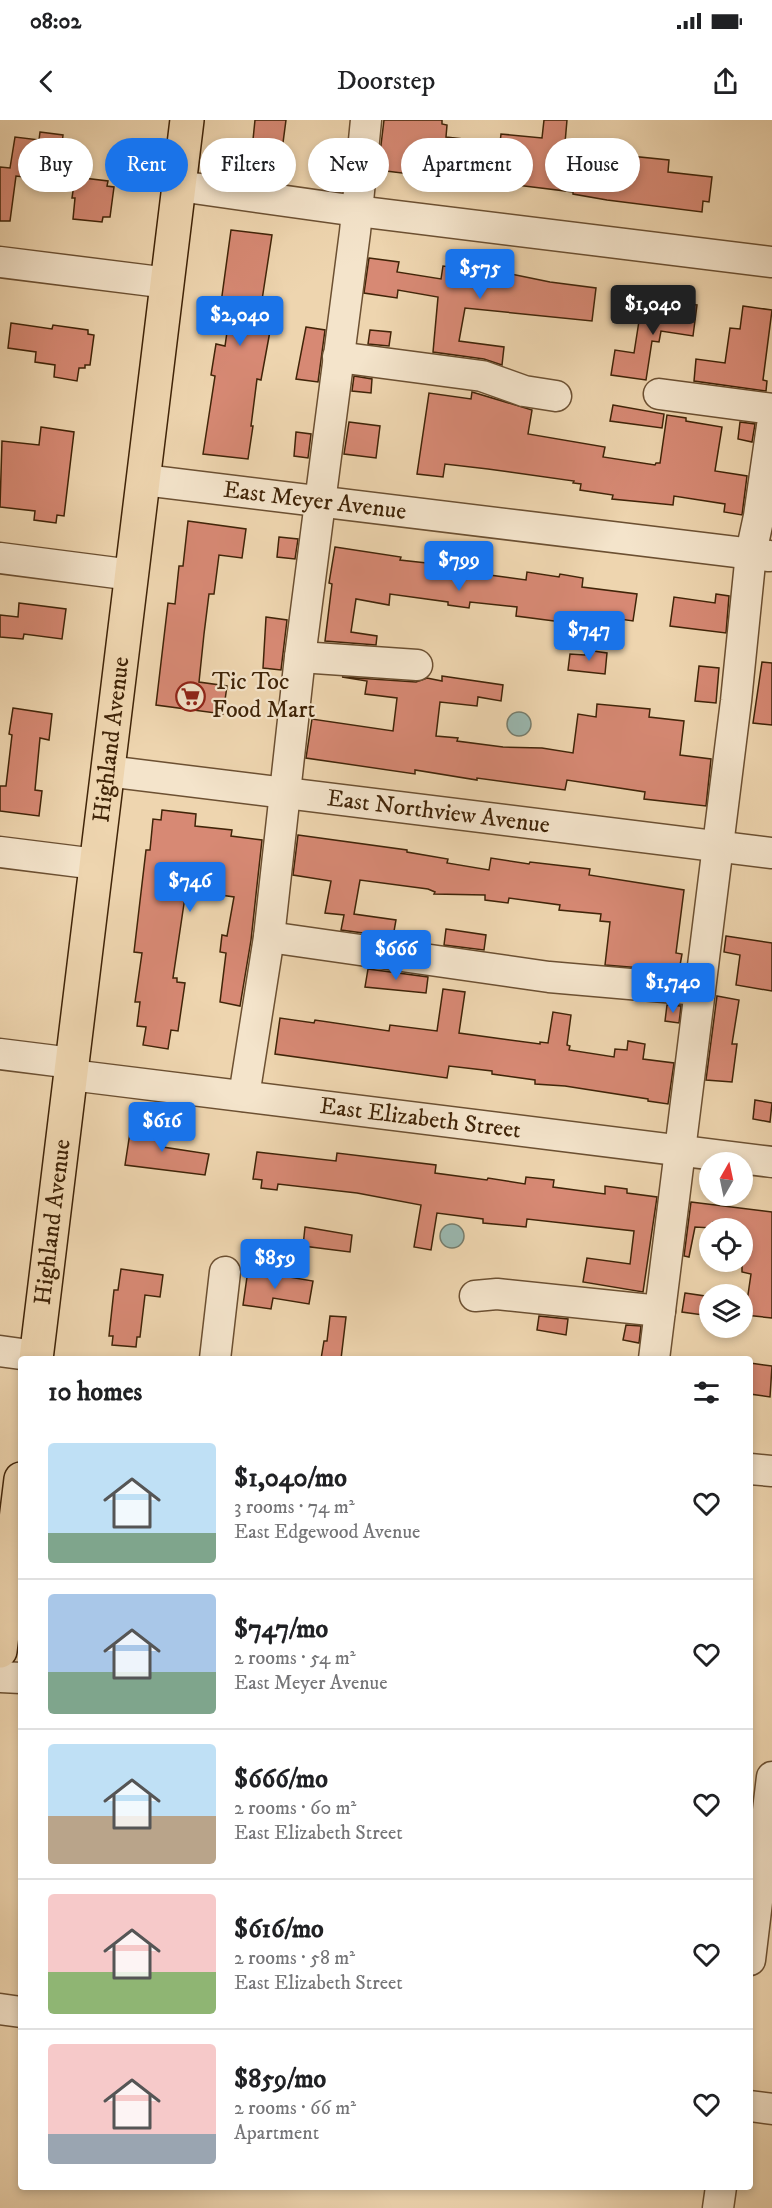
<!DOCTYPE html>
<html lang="en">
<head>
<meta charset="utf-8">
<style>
  :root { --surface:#fff; --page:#f6f6f6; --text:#202124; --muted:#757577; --line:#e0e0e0; --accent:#1a73e8 }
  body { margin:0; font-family:"IM FELL DW Pica",serif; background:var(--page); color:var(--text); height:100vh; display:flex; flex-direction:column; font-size:22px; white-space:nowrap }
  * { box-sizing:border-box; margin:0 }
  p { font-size:20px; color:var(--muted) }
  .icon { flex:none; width:33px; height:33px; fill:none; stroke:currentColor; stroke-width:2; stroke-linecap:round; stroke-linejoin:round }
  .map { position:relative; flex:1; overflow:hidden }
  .details { position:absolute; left:18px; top:1236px; width:735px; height:834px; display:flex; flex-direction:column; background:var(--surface); border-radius:6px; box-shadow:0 3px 9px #0003 }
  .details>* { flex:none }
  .banner { position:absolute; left:18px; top:18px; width:736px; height:54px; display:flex; gap:12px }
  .needle { width:39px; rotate:9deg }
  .controls { position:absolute; left:699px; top:1032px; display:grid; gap:12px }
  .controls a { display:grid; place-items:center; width:54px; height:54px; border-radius:50%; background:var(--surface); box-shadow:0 3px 9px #0003; font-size:30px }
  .price { position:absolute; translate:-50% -51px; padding:0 14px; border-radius:6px; background:var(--accent); color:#fff; font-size:20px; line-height:39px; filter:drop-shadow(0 2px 3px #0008) }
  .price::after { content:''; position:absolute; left:50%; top:36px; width:18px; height:14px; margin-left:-9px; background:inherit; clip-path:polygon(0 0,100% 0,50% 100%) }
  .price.on { background:#222; color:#fff }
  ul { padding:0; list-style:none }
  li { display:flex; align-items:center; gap:18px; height:150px; padding:0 30px }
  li+li { border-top:2px solid var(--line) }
  li span { display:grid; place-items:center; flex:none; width:168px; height:120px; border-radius:6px; color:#555 }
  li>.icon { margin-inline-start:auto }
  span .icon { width:72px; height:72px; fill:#fffc; stroke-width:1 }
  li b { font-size:26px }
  h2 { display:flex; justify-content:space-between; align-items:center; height:72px; padding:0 30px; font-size:26px }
  .pill { padding:0 21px; border-radius:27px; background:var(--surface); box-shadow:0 3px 9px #0003; font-size:21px; line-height:54px }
  .pill.on { background:var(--accent); color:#fff }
  .status { display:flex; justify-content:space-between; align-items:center; height:42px; padding:0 30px; background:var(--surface); direction:ltr }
  .status svg { height:16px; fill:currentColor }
  header { display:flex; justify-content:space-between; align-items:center; height:78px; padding:0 30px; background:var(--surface); font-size:27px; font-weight:600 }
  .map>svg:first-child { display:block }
  .water { fill:#9ab8b0; stroke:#767d6d; stroke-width:1.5 }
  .building { fill:#d78974; stroke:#402408; stroke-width:1.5 }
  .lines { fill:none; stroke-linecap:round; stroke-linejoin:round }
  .minor-casing { stroke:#6c5032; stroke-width:33 }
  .major-casing { stroke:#402408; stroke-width:36 }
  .minor { stroke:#f4e4cb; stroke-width:30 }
  .major { stroke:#eed5af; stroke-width:33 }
  .labels { text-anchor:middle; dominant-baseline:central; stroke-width:4.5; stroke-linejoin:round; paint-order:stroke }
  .street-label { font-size:24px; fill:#402408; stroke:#f4e4cb }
  .poi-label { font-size:24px; fill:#402408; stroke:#f4e4cb; text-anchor:start }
</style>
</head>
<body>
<div class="status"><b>08:02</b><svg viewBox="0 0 49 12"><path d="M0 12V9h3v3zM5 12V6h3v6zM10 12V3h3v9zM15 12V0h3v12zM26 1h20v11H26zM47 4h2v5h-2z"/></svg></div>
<header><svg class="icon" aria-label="back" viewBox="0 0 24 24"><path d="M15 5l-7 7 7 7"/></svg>Doorstep<svg class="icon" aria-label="share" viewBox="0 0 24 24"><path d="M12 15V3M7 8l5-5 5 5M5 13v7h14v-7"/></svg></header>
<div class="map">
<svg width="772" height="2088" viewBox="0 0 772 2088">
  <rect width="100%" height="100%" fill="#eed5af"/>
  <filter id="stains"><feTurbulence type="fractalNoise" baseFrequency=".00333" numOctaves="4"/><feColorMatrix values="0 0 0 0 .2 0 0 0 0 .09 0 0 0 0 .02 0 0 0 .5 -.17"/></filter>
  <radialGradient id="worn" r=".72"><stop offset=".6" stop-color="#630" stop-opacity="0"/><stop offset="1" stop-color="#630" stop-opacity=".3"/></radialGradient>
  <path class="water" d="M507 604a12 12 0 1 1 24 0a12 12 0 1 1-24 0Z
    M440 1116a12 12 0 1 1 24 0a12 12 0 1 1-24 0Z"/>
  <path class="building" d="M255,0H286L279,53L250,49Z
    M384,0H442V4L447,5L446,17L500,23L501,14L542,18L544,0H567L565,23L602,28L601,33L669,40L668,52L712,57L709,82L703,81L702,92L607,80L573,74V72L458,58V55L410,50V54L378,50Z
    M40,12L63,15L58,61L16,56L10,101H0V47L10,48L15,17L39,20Z
    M324,29L346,32L343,57L321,54Z
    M75,57L108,61L107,66L114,67L110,97H103L102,102L73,99L75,78H72Z
    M231,110L272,115L260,193L273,195L261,260L257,259L251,306H253L248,339L203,334L215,256L211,255L216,224L225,226L231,184L221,183Z
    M369,138L399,142L397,152L441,159L443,146L511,154L550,162L596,168L592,201L465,188L459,221L504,227L502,245L484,239L433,232L438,177L398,170L397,178L364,173Z
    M642,182L670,185L671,182L697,185L693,216L661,211L659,222L652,221L646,260L611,255L615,230L634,233Z
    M743,186L772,190L763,260L767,261L766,271L694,261L696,239L725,243L730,208L740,209Z
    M11,203L52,209L53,205L88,210V214L94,215L90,245H85V248H79L77,261L54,257L55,245L35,242L36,232L8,228Z
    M306,207L325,210L318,262L296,259Z
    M370,210L391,212L389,226L368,224Z
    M354,256L372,259L371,273L352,271Z
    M472,272L532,290L528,314L605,327L603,337L655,345L656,343H660L667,295L686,298V301L722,307L715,351L747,356L742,395L724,392L725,384L674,376L673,385L612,379L613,375L580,370L581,364L573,363L574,361L488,349L445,344L443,357L417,354L429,273L471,279Z
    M613,285L664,294L662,308L610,301Z
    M349,302L380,306L376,338L344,334Z
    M740,302L755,304L752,322L738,319Z
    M41,307L74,312L64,396L57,395L56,403L34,400L35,391L0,387L2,321L39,325Z
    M296,312L311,314L308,338L294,336Z
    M188,401L246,409L242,438L219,435L214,474H209L204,514L199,562L227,566L223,594L156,585L168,483L175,484L179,446H183Z
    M279,417L298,419L295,439L277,437Z
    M335,427L401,437L400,440L454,446V443L476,446L475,453L526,460L527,452L559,457L560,454L583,458L582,467L637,474L633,501L579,493L577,504L516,496L517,487L470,482L469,488L448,485V482L390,474L389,485L356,479L351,512L377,516L376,525L325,521L332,464L329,463Z
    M716,474L729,476L726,513L670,506L674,477L715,483Z
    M19,483L66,489L62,519L24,514L23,519L0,517V495L18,497Z
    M266,497L287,500L281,550L263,548Z
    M586,530L607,533L605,554L568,550L570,534L585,535Z
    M762,542L772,543V605L753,603Z
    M699,546L719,548L716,583L695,581Z
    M442,556L503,565L501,581L478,577L477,586L440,582L436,616L458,618L457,621L503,627L542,628L573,633L578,594L596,597L597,584L650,589L649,597L684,601L680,635L711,639L706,686L644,679L645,672L567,660L565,670L477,658V660L415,650V654L306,638L312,599L393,611L397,578L365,574L367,561L342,557L416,562L427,558L442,561Z
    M13,588L52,594L49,620L40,618L35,670L42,671L39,696L0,691V666H6L12,615L9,614Z
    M162,690L196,694L195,706L232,710L231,716L262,720L251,820L240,886L220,882L226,833L220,832L222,815L227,816L234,777L186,770L173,858H177V862L185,863L178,911L171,910L168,929L143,925L146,907L137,906L140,882H135L142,833L134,832L146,730H150L153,699L161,700Z
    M298,715L407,730V732L448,739L447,743L489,750L491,738L529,744L530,742L590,749L589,755L684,770L676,833L682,834L679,851L605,845L610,802L600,801L601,794L559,790L560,785L509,778L508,783L485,780V775L434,774L435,772L428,769L360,760L354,794L396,800L393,817L341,810L344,795L325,793L331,761L293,755Z
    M446,809L486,815L484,830L444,825Z
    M726,816L772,823V871L736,865L740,835L724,832Z
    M368,849L428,857L426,873L365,867Z
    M443,869L465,872L459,913L540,924V922L548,923L553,892L571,895L567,925L570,926L569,930L614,937L615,929L627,930L628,921L645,924L643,939L674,943L668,984L648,981V979L565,966L535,964V960L492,954V951L449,946L447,958L275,934L280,898L314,903L315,900L389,911L390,905L437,911Z
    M717,876L739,880L732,924H737L732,962L706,960Z
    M667,885L681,886L679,903L665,901Z
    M755,980L772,983L770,1002L753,999Z
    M131,1006L165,1010L163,1027L209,1034L205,1055L125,1045Z
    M257,1032L336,1041L337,1033L436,1045L435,1053L487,1060L488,1058L525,1064L526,1057L554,1060L553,1067L605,1074V1066L627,1069V1073L657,1077L643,1172L583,1162L587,1138L630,1144L634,1111L527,1099L526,1107L483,1103V1099L437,1093L431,1130L414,1127L421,1085L357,1073L278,1064L277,1070L261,1068L262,1060L253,1059Z
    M691,1082L772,1092V1198L745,1195L751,1154L742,1152V1106L713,1102L712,1108L695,1107L689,1137L684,1136Z
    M305,1107L352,1115L350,1132L303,1126Z
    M121,1149L163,1155L160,1177L145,1175L140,1217H137L136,1227L112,1225L113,1216H109L114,1170H118Z
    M248,1150L313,1161L309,1184L273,1178L271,1189L243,1185Z
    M685,1173L705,1176L703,1195L682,1192Z
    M330,1196L346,1197L341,1239H321L324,1221H327Z
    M539,1196L568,1199L566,1215L537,1210Z
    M626,1205L641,1206L639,1223L623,1220Z
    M750,1243L772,1246L770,1277L750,1274Z"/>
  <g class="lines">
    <defs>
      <g id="minor">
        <path d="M179,66L357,91L772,142"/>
        <path d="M0,142L168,163"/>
        <path d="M338,237L482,256L524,271L556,276"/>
        <path d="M659,274L772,289"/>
        <path id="s1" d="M144,360L769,436"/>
        <path d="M0,438L132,455"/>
        <path d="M300,537L417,545"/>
        <path id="s2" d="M107,651L772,733"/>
        <path d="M0,732L96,744"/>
        <path d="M269,817L549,857L699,870"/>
        <path d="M0,934L72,943"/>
        <path id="s3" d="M71,955L772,1042"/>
        <path d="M244,976L269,817L300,537L355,112L366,0"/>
        <path d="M475,1176L497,1174L660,1191"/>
        <path d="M0,1231L36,1236"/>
        <path d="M215,1239L225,1152"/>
        <path d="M654,1239L736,581L751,433L759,396L772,306"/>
        <path d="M750,1349L772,1351"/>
        <path d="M0,1557L21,1558"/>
        <path d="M750,1840L772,1657"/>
        <path d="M0,1889L21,1892"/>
        <path d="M750,1986L772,1989"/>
        <path d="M718,2088L721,2067"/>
      </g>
      <g id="major">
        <path id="s4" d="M36,1239L187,0"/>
        <path d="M0,1531L21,1359"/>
      </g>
    </defs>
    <use href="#minor" class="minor-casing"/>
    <use href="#major" class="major-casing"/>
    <use href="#minor" class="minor"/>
    <use href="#major" class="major"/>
  </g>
  <defs>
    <symbol id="supermarket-ring" viewBox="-11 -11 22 22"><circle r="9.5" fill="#f4e4cb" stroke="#8f2418" stroke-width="1.5"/><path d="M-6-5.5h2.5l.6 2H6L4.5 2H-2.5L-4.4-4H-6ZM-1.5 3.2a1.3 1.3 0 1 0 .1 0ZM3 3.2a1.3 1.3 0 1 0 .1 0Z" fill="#8f2418"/></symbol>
  </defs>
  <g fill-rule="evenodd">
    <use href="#supermarket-ring" x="174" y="560" width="33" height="33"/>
  </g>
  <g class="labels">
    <g class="street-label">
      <text stroke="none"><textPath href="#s1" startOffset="172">East Meyer Avenue</textPath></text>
      <text stroke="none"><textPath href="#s4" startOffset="624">Highland Avenue</textPath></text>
      <text stroke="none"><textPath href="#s2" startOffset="334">East Northview Avenue</textPath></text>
      <text stroke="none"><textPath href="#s3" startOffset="352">East Elizabeth Street</textPath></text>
      <text stroke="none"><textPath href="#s4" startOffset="138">Highland Avenue</textPath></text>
    </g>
    <g class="poi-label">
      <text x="212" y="562">Tic Toc<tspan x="212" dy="28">Food Mart</tspan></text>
    </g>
  </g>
  <rect width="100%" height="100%" filter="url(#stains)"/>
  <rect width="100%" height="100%" fill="url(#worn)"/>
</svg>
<div class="controls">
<a><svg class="needle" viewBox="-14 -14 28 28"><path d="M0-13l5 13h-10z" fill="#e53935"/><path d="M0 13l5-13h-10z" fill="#757577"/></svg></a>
<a><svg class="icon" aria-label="locate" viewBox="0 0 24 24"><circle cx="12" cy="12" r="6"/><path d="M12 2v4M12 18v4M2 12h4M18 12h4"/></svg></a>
<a><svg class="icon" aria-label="layers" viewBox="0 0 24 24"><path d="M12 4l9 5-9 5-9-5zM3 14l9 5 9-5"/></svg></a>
</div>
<b class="price" style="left:480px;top:180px">$575</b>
<b class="price on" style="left:653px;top:216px">$1,040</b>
<b class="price" style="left:240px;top:227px">$2,040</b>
<b class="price" style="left:459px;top:472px">$799</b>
<b class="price" style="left:589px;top:542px">$747</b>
<b class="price" style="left:190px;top:793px">$746</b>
<b class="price" style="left:396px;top:861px">$666</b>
<b class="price" style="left:673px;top:894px">$1,740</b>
<b class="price" style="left:162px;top:1033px">$616</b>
<b class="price" style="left:275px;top:1170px">$859</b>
<div class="banner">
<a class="pill">Buy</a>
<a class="pill on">Rent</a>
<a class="pill">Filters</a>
<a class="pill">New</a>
<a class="pill">Apartment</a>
<a class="pill">House</a>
</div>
<section class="details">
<h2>10 homes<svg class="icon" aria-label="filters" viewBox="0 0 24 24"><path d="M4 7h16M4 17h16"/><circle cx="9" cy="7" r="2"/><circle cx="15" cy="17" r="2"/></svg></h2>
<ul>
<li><span style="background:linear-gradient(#bfe0f5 75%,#7fa58c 0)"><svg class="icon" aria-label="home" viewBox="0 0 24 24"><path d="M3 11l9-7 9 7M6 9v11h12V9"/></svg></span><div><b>$1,040/mo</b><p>3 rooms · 74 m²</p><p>East Edgewood Avenue</p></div><svg class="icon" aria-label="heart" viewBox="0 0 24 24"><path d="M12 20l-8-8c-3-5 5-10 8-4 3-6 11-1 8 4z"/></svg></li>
<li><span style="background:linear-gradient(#a9c7e8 65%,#7fa58c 0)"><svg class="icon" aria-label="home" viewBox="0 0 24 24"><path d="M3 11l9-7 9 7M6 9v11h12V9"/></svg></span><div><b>$747/mo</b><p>2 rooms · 54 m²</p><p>East Meyer Avenue</p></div><svg class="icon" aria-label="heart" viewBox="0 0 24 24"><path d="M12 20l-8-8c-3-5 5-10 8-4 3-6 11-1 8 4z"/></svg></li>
<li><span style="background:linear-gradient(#bfe0f5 60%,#b9a48a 0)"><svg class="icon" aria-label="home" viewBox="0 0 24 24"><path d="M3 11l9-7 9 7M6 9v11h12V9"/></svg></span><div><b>$666/mo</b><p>2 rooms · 60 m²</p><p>East Elizabeth Street</p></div><svg class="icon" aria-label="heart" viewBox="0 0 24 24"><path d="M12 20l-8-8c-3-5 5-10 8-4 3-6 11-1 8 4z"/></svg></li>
<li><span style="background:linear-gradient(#f6c9c9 65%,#8fb573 0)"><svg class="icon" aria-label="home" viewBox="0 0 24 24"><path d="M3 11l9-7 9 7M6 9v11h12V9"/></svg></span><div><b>$616/mo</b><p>2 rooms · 58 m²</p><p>East Elizabeth Street</p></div><svg class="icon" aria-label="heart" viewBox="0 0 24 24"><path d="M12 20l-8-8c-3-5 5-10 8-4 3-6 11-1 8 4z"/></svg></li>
<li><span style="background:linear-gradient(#f6c9c9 75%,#9aa5b1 0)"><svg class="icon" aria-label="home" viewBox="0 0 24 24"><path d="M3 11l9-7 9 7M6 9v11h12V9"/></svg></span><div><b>$859/mo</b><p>2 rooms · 66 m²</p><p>Apartment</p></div><svg class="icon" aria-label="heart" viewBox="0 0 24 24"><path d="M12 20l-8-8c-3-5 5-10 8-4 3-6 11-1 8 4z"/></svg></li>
</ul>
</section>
</div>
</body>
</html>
